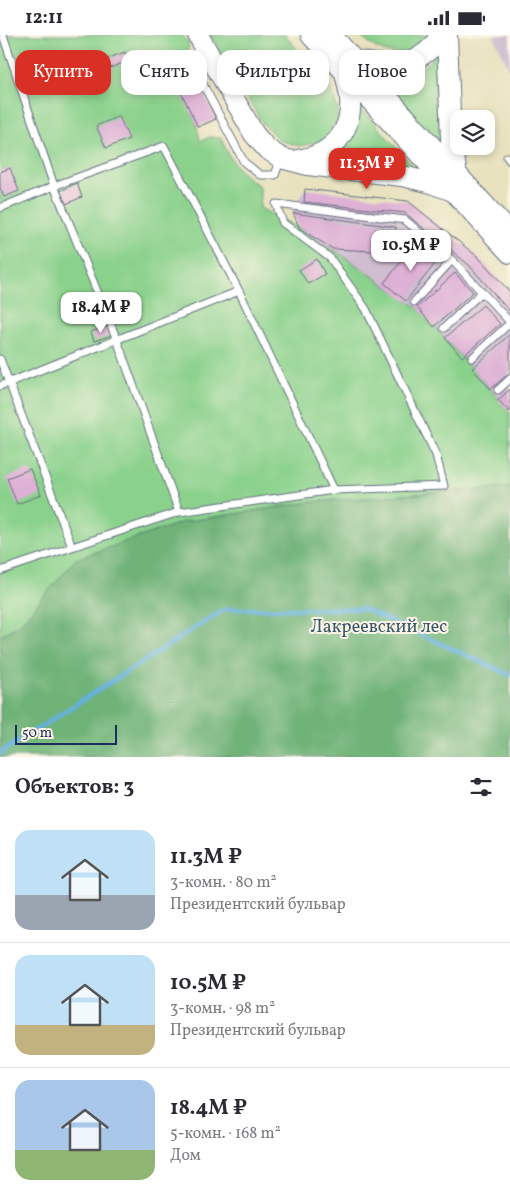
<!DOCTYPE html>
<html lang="ru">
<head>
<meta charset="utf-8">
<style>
  :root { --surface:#fff; --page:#f2f2f3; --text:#2b2b33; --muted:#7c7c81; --line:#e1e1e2; --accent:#d93025 }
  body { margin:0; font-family:Vollkorn,serif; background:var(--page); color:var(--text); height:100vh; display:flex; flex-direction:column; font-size:19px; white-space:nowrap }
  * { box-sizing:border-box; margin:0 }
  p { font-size:16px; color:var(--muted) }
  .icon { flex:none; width:28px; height:28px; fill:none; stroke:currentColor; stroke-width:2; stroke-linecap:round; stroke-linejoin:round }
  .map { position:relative; height:722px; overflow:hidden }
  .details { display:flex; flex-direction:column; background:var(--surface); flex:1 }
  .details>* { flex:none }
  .top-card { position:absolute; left:15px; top:15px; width:480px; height:45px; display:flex; gap:10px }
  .buttons { position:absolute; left:450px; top:75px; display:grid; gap:10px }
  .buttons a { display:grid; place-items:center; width:45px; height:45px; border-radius:10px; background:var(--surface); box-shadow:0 2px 8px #0003; font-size:25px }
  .scale { position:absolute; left:15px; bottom:12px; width:102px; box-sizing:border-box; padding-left:5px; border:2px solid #1b2f5e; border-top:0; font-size:14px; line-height:18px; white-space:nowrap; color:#1b2f5e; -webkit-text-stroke:4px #fcf5e5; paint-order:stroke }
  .price { position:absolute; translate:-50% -42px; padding:0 11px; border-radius:10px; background:#fff; color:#222; font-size:16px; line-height:32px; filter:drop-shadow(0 1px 2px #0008) }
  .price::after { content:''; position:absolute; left:50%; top:30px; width:15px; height:11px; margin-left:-8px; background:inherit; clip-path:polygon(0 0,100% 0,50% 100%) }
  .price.active { background:var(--accent); color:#fff }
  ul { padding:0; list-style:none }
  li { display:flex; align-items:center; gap:15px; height:125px; padding:0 15px }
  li+li { border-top:1px solid var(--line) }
  li span { display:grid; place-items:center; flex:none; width:140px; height:100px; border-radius:15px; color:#555 }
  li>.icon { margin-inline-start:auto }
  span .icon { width:60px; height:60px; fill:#fffc; stroke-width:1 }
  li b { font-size:21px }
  h2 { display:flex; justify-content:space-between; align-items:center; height:60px; padding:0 15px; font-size:21px }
  .pill { padding:0 18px; border-radius:15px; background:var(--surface); box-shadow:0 2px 8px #0003; font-size:18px; line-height:45px }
  .pill.active { background:var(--accent); color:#fff }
  .status { display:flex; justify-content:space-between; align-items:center; height:35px; padding:0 25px; background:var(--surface); direction:ltr }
  .status svg { height:14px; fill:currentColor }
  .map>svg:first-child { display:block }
  .industrial { fill:#cfbdd0 }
  .green { fill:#8ad18c; stroke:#528075 }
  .forest { fill:#6fb378; stroke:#45716b }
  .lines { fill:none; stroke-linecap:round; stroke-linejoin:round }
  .stream { stroke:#64b0dd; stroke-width:4.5 }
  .building { fill:#ddb0d5 }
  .lane-casing { stroke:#636e80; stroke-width:9 }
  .secondary-casing { stroke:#636e80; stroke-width:22 }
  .lane { stroke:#fff; stroke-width:7 }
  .secondary { stroke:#fff; stroke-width:20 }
  .labels { text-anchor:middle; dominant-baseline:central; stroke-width:4; stroke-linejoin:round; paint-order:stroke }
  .park-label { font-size:18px; fill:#37586a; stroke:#fcf5e5 }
</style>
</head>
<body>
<div class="status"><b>12:11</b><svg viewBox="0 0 49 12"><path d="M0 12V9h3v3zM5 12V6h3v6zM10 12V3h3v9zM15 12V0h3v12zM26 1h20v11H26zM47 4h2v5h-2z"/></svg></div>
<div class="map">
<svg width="510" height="722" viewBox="0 0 510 722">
  <rect width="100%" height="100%" fill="#fcf5e5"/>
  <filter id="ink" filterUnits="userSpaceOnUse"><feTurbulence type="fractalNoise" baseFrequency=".02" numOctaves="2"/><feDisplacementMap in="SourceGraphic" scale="10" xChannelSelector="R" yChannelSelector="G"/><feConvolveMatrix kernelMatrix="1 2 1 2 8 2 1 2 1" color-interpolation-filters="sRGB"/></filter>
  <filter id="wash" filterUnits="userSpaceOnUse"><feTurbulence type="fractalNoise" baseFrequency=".0096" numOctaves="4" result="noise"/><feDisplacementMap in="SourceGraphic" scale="20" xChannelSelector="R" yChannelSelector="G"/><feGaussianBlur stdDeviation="1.12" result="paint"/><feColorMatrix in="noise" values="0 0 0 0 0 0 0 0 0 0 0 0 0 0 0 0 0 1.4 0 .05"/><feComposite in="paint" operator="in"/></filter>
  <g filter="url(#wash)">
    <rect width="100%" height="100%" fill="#e8e2bf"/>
    <path class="industrial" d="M493,0H510V36Z
      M305,154L408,166L478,222L510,257V377L417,272L333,214L300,194L293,178Z"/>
    <path class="green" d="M0,0H182L189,9C187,22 183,26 172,33C180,58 197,80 200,106L210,102L221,103C230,125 239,139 260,151V173L300,194L333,214L417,272L510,377V452L311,467L183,487L76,524L20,589L0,601Z
      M210,0H285L332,56L338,76L335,94L320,107L299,111L279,105L263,89Z
      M359,0H428C411,29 379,20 359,0Z
      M442,10V112L378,39H408L427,30Z
      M359,71L414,132L330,126L345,111Z"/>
    <path class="forest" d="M510,452V722H0V601L20,589L76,524L183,487L311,467Z"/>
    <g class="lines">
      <path class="stream" d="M0,718L225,574H364L510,640"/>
    </g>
    <g id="blocks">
      <path class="building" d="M125,17L128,26L110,33L107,24Z
        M195,40L216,84L198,92L177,49Z
        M119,81L129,104L106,113L96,91Z
        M10,133L19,156L4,162L0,153V137Z
        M77,148L82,162L66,169L60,156Z
        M305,154L408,166L478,222L510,257V277L469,230L405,178L304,167Z
        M293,178L396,192L393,217L333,214L300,194Z
        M416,208L437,226L406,266L384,248Z
        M317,224L325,239L308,249L299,235Z
        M455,238L473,257L434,292L417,272Z
        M483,270L500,289L462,322L445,303Z
        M108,291L112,300L94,306L91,297Z
        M510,299V337L491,354L472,334Z
        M510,354V377L498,365Z
        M30,434L41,460L17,469L7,443Z"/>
    </g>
  </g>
  <g filter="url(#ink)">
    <use href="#blocks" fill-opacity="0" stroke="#636e80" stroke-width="1"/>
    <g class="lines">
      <defs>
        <path id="lane" d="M3,0L54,151L164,111L239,256L334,455
          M197,10L196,36L244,127L260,140H275L281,123
          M507,122L510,126
          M0,173L54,151L117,305L179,477
          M414,267L452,225
          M444,293L482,257
          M472,323L510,288
          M0,324L72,512L179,477L334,455L444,451L436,420L366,274L330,223L283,188L276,169L405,185L452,225L510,287
          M0,351L239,256
          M498,355L510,344
          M0,536L72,512"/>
        <path id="secondary" d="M198,0L254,99L267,114L281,123L308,130L402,141L428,147L453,156
          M311,0L510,218
          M331,0L510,198
          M447,0L451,104L457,140
          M354,26C379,30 404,36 425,18C431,14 437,7 439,0
          M298,125C332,120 353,97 350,62C349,54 347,46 345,38"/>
      </defs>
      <use href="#lane" class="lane-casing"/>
      <use href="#secondary" class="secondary-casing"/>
      <use href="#lane" class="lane"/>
      <use href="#secondary" class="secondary"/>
    </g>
  </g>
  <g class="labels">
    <g class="park-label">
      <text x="379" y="592">Лакреевский лес</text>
    </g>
  </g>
</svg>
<div class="buttons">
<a><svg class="icon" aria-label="layers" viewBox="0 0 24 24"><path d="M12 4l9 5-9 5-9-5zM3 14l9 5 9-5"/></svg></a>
</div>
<div class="scale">50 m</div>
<b class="price active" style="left:367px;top:155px">11.3M ₽</b>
<b class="price" style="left:411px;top:237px">10.5M ₽</b>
<b class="price" style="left:101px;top:299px">18.4M ₽</b>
<div class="top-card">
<a class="pill active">Купить</a>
<a class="pill">Снять</a>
<a class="pill">Фильтры</a>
<a class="pill">Новое</a>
</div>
</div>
<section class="details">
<h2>Объектов: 3<svg class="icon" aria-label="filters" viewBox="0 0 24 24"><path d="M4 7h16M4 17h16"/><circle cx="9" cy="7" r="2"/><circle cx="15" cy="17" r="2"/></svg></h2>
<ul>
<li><span style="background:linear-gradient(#bfe0f5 65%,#9aa5b1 0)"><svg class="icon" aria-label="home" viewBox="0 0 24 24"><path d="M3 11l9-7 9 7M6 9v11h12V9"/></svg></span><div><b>11.3M ₽</b><p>3-комн. · 80 m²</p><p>Президентский бульвар</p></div></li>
<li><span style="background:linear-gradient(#bfe0f5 70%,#c2b280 0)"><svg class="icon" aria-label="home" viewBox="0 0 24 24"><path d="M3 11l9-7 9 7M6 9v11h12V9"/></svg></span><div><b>10.5M ₽</b><p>3-комн. · 98 m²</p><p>Президентский бульвар</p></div></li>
<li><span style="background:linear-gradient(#a9c7e8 70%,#8fb573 0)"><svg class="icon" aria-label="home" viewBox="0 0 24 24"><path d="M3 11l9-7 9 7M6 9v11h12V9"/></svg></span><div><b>18.4M ₽</b><p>5-комн. · 168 m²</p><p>Дом</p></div></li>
</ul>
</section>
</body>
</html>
